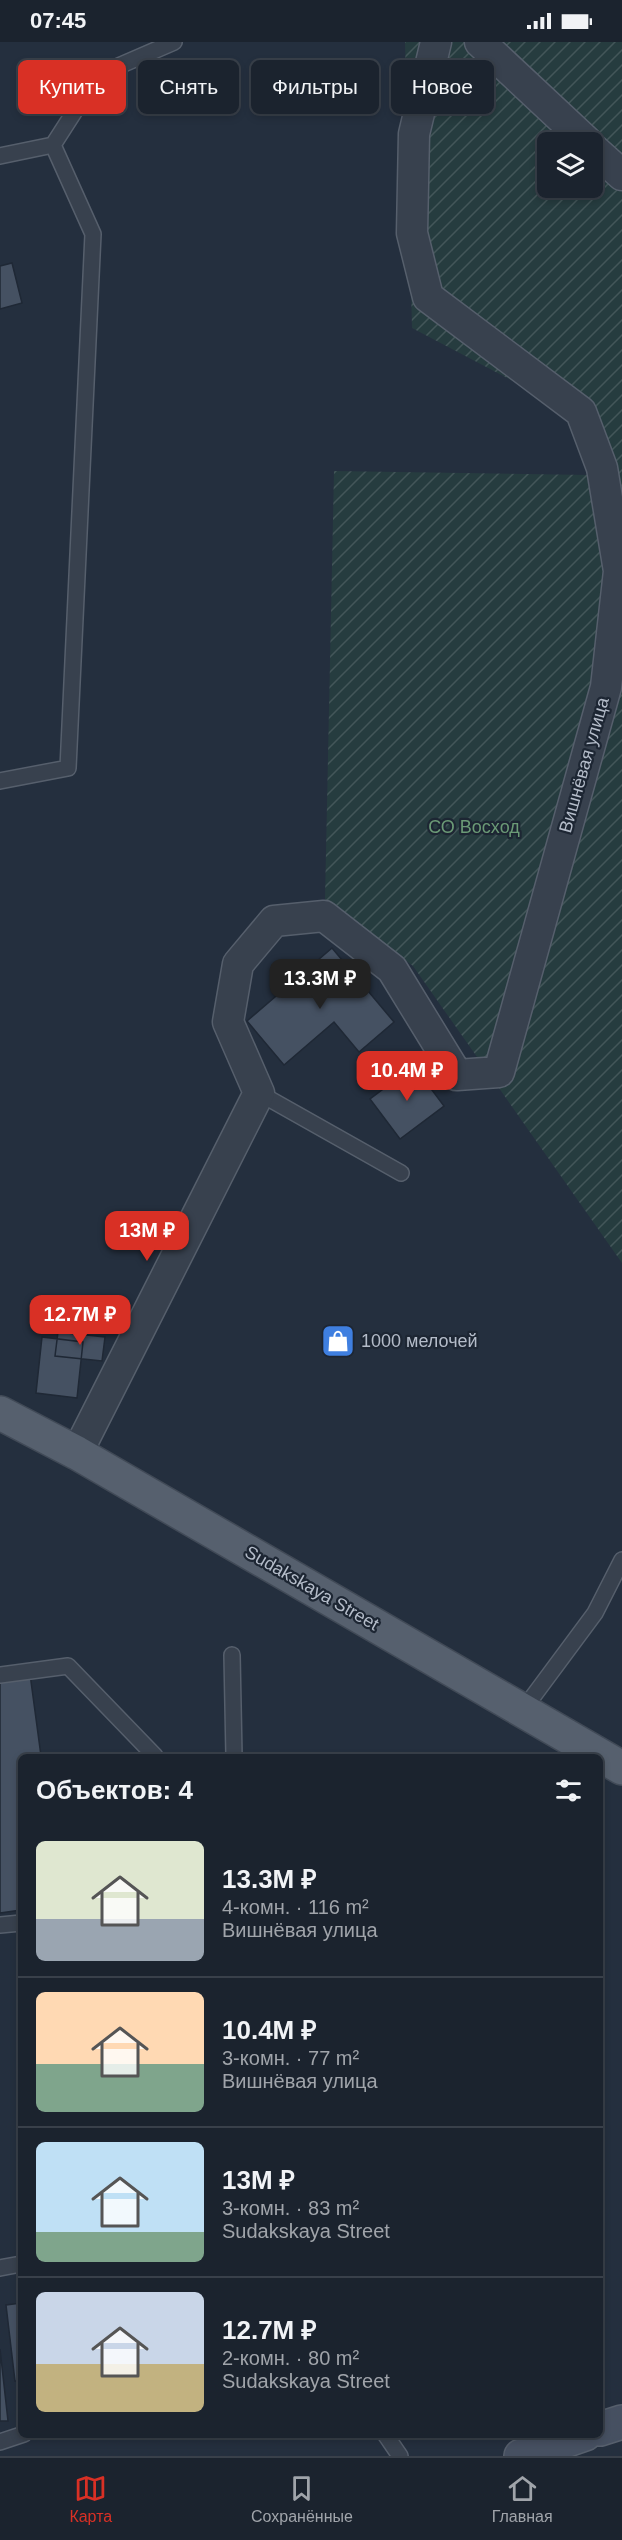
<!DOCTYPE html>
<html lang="ru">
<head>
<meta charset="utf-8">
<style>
  :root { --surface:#1b232e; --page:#242b36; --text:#f1f3f6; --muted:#a0a4aa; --line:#39404a; --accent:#d93025 }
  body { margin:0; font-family:Arial,sans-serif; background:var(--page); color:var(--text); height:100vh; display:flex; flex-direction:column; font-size:22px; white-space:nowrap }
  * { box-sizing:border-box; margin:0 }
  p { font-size:20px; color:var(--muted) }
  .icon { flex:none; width:33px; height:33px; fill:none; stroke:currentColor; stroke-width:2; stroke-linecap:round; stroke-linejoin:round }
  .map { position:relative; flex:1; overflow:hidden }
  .drawer { position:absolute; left:18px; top:1712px; width:585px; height:684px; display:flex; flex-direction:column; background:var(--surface); border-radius:9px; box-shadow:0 3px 9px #0003,0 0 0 2px var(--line) }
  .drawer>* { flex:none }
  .top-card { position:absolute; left:18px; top:18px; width:586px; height:54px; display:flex; gap:12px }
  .controls { position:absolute; left:537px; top:90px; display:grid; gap:12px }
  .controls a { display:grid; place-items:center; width:66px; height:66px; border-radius:9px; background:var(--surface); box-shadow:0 3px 9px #0003,0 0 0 2px var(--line); font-size:30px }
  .price { position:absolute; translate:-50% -51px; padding:0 14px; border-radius:12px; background:var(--accent); color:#fff; font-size:20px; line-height:39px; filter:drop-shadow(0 2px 3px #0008) }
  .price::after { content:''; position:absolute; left:50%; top:36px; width:18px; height:14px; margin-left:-9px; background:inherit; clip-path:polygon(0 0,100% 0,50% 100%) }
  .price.current { background:#222; color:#fff }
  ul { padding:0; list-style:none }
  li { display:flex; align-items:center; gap:18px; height:150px; padding:0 18px }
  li+li { border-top:2px solid var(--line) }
  li span { display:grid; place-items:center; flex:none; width:168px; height:120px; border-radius:9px; color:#555 }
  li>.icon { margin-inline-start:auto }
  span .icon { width:72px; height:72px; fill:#fffc; stroke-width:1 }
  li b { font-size:26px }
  h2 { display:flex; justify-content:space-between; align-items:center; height:72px; padding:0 18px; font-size:26px }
  .chip { padding:0 21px; border-radius:9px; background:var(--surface); box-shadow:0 3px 9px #0003,0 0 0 2px var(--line); font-size:21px; line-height:54px }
  .chip.current { background:var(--accent); color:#fff }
  .status { display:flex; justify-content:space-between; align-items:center; height:42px; padding:0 30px; background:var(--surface); direction:ltr }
  .status svg { height:16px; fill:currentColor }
  .menu { display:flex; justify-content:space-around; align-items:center; height:84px; border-top:2px solid var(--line); background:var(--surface); font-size:16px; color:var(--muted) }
  .menu a { display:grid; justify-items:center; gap:3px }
  .menu .current { color:var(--accent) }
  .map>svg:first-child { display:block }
  .garden { fill:url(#garden-furrows); fill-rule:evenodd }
  .building { fill:#455162; stroke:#1f2835; stroke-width:1.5 }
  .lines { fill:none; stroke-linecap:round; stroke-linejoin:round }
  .lane-casing { stroke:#565f6c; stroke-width:18 }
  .street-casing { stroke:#565f6c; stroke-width:33 }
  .secondary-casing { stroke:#565f6c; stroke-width:36 }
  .primary-casing { stroke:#414a57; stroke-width:36 }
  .lane { stroke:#38414e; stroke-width:15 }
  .street { stroke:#38414e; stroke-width:30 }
  .secondary { stroke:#465061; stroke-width:33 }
  .primary { stroke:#56606e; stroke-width:33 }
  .labels { text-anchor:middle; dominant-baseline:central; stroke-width:4.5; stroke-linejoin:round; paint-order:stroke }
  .street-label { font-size:18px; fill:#b4bcc9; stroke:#1d2633 }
  .park-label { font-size:18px; fill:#6b9a76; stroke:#1d2633 }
  .poi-label { font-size:18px; fill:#b4bcc9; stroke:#1d2633; text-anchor:start }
</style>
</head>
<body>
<div class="status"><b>07:45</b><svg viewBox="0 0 49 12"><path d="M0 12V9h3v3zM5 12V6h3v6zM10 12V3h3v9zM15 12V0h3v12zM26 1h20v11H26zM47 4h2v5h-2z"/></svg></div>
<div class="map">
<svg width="622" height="2414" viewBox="0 0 622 2414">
  <defs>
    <pattern id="garden-furrows" width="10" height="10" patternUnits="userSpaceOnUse" patternTransform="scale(1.5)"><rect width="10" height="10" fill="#263c3f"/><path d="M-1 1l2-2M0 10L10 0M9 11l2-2" fill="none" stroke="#435659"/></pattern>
  </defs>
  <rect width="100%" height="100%" fill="#242f3e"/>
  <path class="garden" d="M405,0H622V1221L413,924L325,858L334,429L589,433L572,370L412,286ZM548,100H592V146H548Z"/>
  <path class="building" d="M12,221L22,261L0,267V224Z
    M332,906L394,980L359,1010L334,980L284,1023L247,979Z
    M414,1024L444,1064L400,1097L370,1057Z
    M58,1290L105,1295L102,1319L55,1314Z
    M42,1295L83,1300L77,1356L36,1351Z
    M30,1632L41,1714H21V1868L0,1871V1636Z
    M21,2261V2339H15L6,2263Z
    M0,2307L8,2379H0Z"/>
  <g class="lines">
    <defs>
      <path id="lane" d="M53,103L98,33L174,0
        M0,114L53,103L93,192L68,726L0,739
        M259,1051L401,1131
        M232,1613L234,1714
        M0,1633L68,1624L155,1714
        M523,1668L595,1571L622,1518
        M0,1883L21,1881
        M0,2226L21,2222
        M385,2392L400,2414
        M0,2400L24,2392"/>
      <path id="street" d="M480,0L587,100
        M592,106L622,133
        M77,1411L259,1051L228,980L238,922L274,879L324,874L392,927L457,1033L499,1030L606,645L619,529L602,426L581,370L428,255L412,191L414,92L436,0"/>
      <path id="secondary" d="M600,2387L622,2380
        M521,2414L585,2392"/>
      <path id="primary" d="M0,1371L77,1411L622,1726"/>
    </defs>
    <use href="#lane" class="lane-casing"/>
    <use href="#street" class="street-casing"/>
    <use href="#secondary" class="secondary-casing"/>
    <use href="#primary" class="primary-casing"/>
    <use href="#lane" class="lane"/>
    <use href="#street" class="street"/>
    <use href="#secondary" class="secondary"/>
    <use href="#primary" class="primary"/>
  </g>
  <defs>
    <symbol id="shop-square" viewBox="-11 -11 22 22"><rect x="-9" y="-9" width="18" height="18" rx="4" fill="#3f7fe0" stroke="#1d2633"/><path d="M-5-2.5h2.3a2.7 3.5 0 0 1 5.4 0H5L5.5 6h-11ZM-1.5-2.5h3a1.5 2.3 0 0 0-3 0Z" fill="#fff"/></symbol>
  </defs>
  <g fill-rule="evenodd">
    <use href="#shop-square" x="319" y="1280" width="38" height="38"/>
  </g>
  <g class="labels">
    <g class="street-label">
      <text transform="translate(584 723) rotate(-74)">Вишнёвая улица</text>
      <text transform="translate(312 1546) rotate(30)">Sudakskaya Street</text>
    </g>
    <g class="park-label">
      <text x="474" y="785">СО Восход</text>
    </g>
    <g class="poi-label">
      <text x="361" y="1299">1000 мелочей</text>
    </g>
  </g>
</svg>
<div class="controls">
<a><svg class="icon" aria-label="layers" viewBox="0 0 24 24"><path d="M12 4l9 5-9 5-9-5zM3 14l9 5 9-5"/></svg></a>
</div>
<b class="price current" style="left:320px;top:968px">13.3M ₽</b>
<b class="price" style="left:407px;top:1060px">10.4M ₽</b>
<b class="price" style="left:147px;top:1220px">13M ₽</b>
<b class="price" style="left:80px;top:1304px">12.7M ₽</b>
<div class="top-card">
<a class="chip current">Купить</a>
<a class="chip">Снять</a>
<a class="chip">Фильтры</a>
<a class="chip">Новое</a>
</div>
<section class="drawer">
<h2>Объектов: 4<svg class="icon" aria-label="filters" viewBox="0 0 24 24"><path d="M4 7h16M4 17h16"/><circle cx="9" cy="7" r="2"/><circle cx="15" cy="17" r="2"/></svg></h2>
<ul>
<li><span style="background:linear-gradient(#dfe7d0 65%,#9aa5b1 0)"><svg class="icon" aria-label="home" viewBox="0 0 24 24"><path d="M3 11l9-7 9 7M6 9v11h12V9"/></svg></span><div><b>13.3M ₽</b><p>4-комн. · 116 m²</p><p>Вишнёвая улица</p></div></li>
<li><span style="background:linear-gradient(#ffd9b3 60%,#7fa58c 0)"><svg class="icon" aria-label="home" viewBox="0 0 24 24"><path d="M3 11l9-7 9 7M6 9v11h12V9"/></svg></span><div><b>10.4M ₽</b><p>3-комн. · 77 m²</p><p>Вишнёвая улица</p></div></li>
<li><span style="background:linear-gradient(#bfe0f5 75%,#7fa58c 0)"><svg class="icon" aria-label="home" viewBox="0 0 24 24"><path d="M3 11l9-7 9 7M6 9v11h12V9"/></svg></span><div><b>13M ₽</b><p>3-комн. · 83 m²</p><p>Sudakskaya Street</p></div></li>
<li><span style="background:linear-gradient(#c9d6e8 60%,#c2b280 0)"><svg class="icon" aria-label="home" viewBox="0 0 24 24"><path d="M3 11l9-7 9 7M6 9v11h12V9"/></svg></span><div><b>12.7M ₽</b><p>2-комн. · 80 m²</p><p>Sudakskaya Street</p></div></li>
</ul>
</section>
</div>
<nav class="menu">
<a class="current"><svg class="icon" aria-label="map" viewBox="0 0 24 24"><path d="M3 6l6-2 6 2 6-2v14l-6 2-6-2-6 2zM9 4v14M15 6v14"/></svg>Карта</a>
<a><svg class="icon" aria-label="saved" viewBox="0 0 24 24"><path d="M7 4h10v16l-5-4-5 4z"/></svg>Сохранённые</a>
<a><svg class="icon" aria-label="home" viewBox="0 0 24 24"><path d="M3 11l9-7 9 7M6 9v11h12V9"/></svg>Главная</a>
</nav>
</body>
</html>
